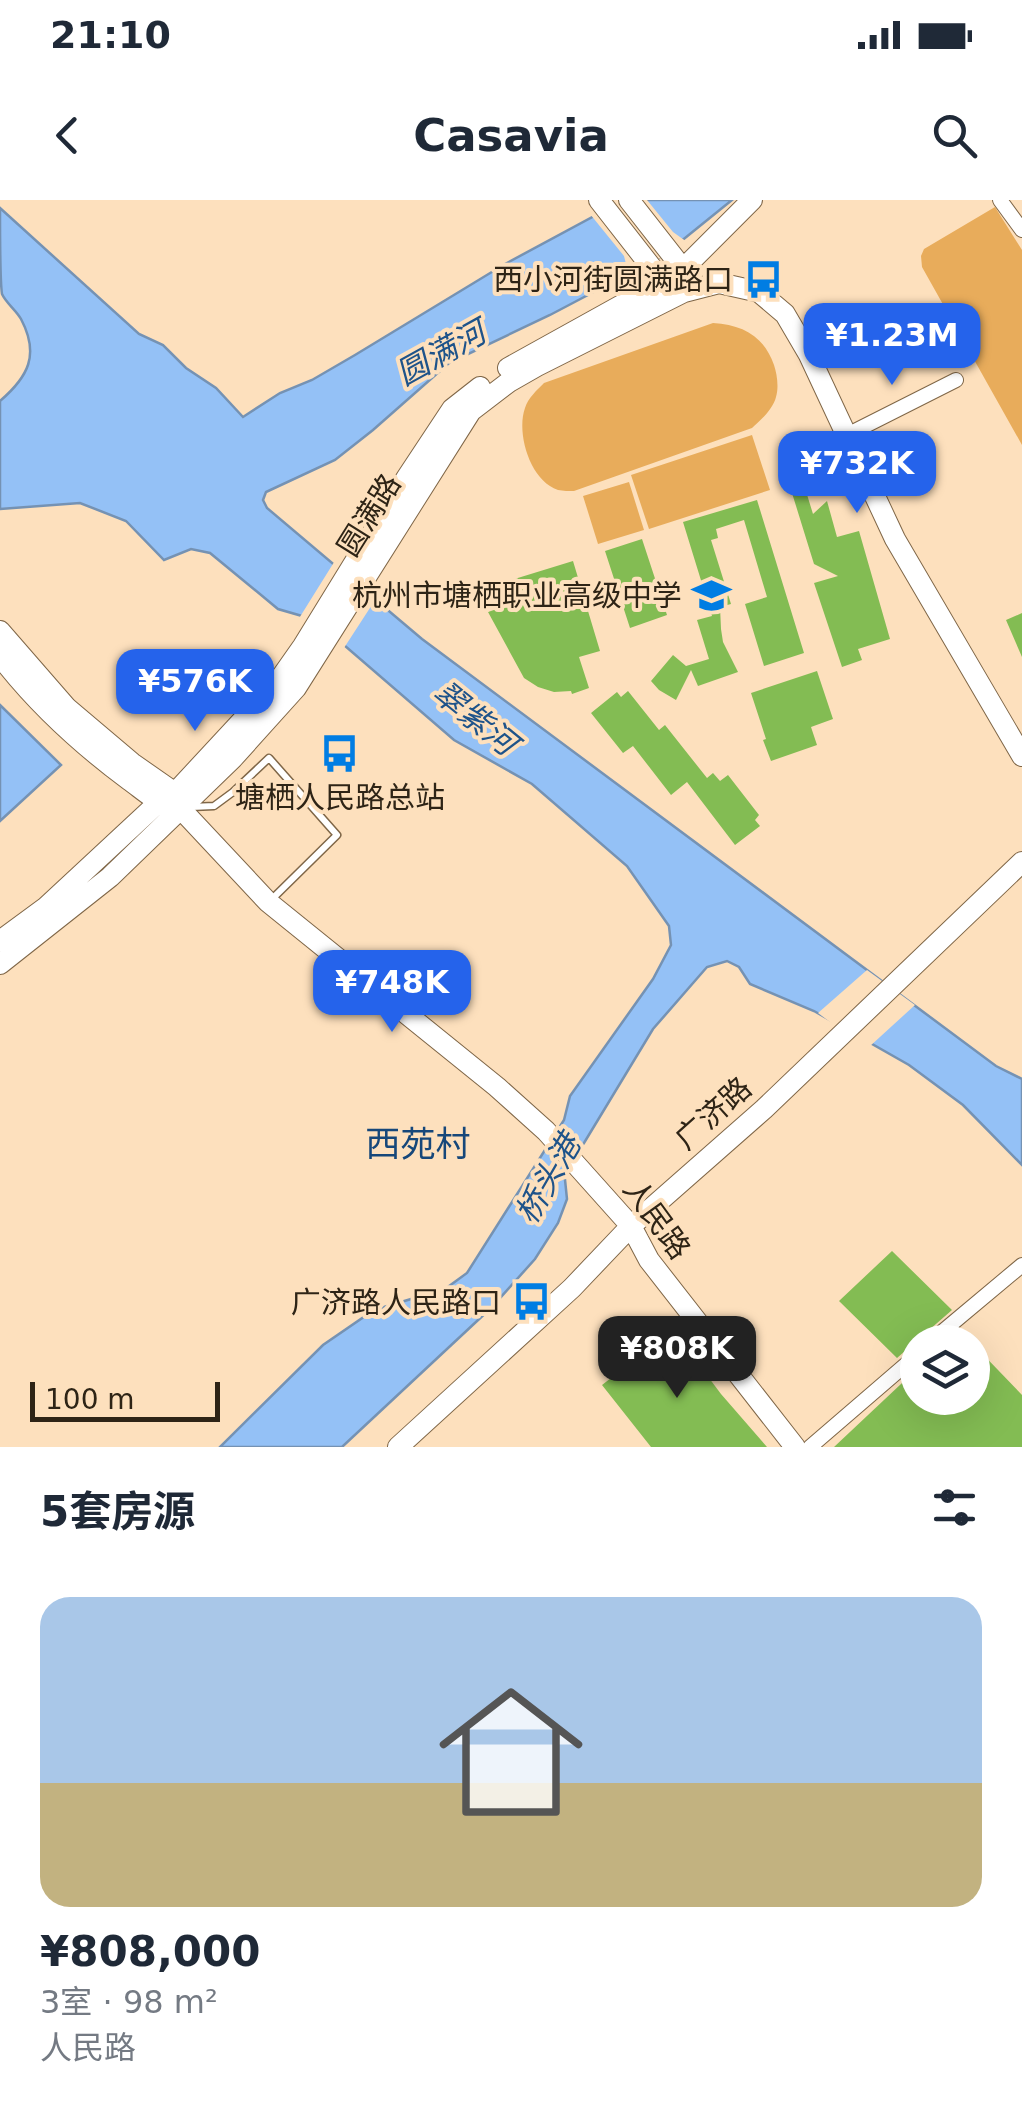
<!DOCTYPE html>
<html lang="zh">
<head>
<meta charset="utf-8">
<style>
  :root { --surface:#fff; --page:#f6f6f7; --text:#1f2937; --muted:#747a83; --accent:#2563eb }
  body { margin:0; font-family:"DejaVu Sans","Noto Sans SC",sans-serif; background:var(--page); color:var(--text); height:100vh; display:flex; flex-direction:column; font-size:38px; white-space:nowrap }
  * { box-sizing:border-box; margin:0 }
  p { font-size:32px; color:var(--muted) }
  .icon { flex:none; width:55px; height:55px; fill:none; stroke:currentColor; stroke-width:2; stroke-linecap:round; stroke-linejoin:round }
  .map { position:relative; height:1247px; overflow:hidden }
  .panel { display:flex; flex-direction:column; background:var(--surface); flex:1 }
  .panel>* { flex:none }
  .controls { position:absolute; left:900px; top:1125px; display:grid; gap:20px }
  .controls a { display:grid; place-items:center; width:90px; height:90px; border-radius:50%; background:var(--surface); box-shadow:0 10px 40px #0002; font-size:50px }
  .scale { position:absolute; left:30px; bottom:25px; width:190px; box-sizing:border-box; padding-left:10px; border:5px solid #2e2416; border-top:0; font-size:28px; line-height:35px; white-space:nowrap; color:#2e2416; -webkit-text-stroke:8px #fde0bd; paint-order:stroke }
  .price { position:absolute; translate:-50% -85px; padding:0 22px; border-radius:20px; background:var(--accent); color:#fff; font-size:32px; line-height:65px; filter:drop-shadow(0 2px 5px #0008) }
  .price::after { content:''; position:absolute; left:50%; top:60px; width:30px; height:22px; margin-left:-15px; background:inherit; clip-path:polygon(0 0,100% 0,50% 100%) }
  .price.current { background:#222; color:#fff }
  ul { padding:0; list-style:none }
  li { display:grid; align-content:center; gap:20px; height:530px; padding:0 40px }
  li span { display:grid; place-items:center; height:310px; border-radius:30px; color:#555 }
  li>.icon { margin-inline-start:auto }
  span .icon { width:180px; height:180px; fill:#fffc; stroke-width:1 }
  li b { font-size:42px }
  h2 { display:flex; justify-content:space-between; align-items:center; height:120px; padding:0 40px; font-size:42px }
  .status { display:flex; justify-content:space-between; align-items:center; height:70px; padding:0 50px; background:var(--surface); direction:ltr }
  .status svg { height:28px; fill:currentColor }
  header { display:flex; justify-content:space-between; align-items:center; height:130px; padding:0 40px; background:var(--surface); font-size:45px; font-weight:600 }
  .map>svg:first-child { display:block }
  .green { fill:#e8ac5b }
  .water { fill:#94c1f6; stroke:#7592b3; stroke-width:2.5 }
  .pier { fill:#fde0bd }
  .building { fill:#83bc53 }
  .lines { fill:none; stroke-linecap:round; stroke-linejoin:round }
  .lane-casing { stroke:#7f6647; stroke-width:9 }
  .street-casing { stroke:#7f6647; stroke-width:16 }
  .secondary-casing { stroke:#7f6647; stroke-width:22 }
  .lane { stroke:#fff; stroke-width:6 }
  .street { stroke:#fff; stroke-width:14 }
  .secondary { stroke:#fff; stroke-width:20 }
  .labels { text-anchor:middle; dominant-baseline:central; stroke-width:8; stroke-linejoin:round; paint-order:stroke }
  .poi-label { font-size:30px; fill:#2e2416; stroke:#fde0bd; text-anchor:end }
  .street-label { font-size:30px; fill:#2e2416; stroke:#fde0bd }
  .water-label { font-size:32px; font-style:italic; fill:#1e538a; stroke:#fde0bd }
  .quarter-label { font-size:35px; fill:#16477a; stroke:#fde0bd }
</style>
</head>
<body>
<div class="status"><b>21:10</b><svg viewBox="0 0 49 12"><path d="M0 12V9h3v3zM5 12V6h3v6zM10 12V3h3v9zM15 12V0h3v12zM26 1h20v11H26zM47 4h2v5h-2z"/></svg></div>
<header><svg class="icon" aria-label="back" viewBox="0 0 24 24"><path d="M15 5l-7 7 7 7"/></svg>Casavia<svg class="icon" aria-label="search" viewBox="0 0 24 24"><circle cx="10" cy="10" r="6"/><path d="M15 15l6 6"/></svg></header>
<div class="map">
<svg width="1022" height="1247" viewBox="0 0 1022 1247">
  <rect width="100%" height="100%" fill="#fde0bd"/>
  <path class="green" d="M995,7L1022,50V245L922,67L921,56L924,49Z
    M713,123C743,125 764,136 774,165C777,174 779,187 776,197C773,209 761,220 752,228L574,291C569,291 563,291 558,290C530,281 516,233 525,208C528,198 537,190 544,183Z
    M752,235L770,290L649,329L631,275Z
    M629,282L644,330L598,344L583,296Z"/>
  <path class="water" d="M624,0H732L664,55L550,115L449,163L373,230L335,260L266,292L263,300L267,308L422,439L996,866L1022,879V965L963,905L909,865L814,811L750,784L739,767L727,761L707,767L653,829L584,943L564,970L567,999L558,1023L535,1059L492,1107L342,1247H220L323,1145L374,1110L445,1089L467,1073L564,920L570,896L653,779L671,745L669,726L627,666L532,584L454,540L322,426L302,416L278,409L210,353L191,349L164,360L126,321L80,303L0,309V201C28,177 40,155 21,119C16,110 6,103 2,94C0,82 0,25 0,8L139,134L163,145L186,168L216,188L243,217L280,193L312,180L355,155L505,64Z
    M0,505L61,565L0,621Z"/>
  <path class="pier" d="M616,0H647L673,32L687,42L625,79L626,64L624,56L590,14Z
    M336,359L379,394L342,451L319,431L298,420Z
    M867,770L915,805L869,847L846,834L818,813Z"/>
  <path class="building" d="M805,288L813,314L827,301L837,337L859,331L890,439L858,449L862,460L842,467L814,383L838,376L814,364L792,293Z
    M757,300L804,453L764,466L745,404L767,397L744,320L716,329L718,338L711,340L731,404L720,407L721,429L723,442L738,472L698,486L691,470L676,500L659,490L651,481L673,455L686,466L709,459L697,420L712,416L683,322Z
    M642,339L667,415L630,428L605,351Z
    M573,361L600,451L579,457L589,488L572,494L571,491L554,492L538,487L524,478L488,412L514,403L508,381Z
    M1022,413V457L1006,420Z
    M817,471L833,519L811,527L817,545L771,561L763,540L766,539L751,493Z
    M628,491L659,530L665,525L707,578L713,573L720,581L728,575L759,615L755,620L760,626L735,645L687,582L671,595L633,546L623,553L591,513L617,492L621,497Z
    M892,1051L952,1110L897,1158L839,1101Z
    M673,1130L721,1194L767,1247H651L602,1185Z
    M972,1143L1022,1195V1247H834L918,1168V1198H972Z"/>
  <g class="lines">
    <defs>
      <path id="lane" d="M191,607L214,606L233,592L269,558L337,635L270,701"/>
      <path id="street" d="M1000,0L1022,30
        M847,235L956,180
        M930,1142L1022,1065
        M810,1247L918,1154"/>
      <path id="secondary" d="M599,0L663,82L671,86
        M629,0L683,69
        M508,168L663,82L683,69L752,0
        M0,431L67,508L132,563L175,593L180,608L268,702L497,887L546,931L631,1026L649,1060L795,1247
        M0,456C36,503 82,545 129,580C142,589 154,601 169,605
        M0,741L46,707L159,602L175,593L277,483L303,446L407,277L452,209L480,187
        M0,764L110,677L233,558L296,488L471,211L509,182L537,166L684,92L719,83L759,92L785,114L809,155L895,339L1022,556
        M398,1247L572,1088L631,1026L764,909L1022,662"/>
    </defs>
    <use href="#lane" class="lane-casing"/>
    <use href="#street" class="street-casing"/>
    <use href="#secondary" class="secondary-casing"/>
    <use href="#lane" class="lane"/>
    <use href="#street" class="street"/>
    <use href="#secondary" class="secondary"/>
  </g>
  <defs>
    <symbol id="bus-bare" viewBox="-9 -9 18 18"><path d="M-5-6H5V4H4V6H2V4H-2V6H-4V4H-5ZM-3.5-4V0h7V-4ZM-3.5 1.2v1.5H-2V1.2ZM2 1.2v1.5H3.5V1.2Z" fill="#007de3" stroke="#fde0bd" stroke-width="2.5" paint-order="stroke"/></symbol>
    <symbol id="school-bare" viewBox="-9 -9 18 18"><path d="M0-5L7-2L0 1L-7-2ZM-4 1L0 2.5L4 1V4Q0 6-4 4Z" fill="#007de3" stroke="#fde0bd" stroke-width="2.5" paint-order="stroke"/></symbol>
  </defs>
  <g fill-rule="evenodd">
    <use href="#bus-bare" x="736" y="52" width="55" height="55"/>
    <use href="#school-bare" x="684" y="368" width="55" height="55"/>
    <use href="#bus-bare" x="312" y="526" width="55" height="55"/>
    <use href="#bus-bare" x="504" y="1074" width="55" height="55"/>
  </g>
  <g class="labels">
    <g class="poi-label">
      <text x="733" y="79">西小河街圆满路口</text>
      <text x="682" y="395">杭州市塘栖职业高级中学</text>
      <text x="340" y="597" text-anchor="middle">塘栖人民路总站</text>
      <text x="501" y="1102">广济路人民路口</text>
    </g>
    <g class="street-label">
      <text transform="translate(369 315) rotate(-58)">圆满路</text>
      <text transform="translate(713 913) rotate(-42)">广济路</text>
      <text transform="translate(657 1019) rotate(54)">人民路</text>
    </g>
    <g class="water-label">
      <text transform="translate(441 153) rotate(-29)">圆满河</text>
      <text transform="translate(475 518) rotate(39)">翠紫河</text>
      <text transform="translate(548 979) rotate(-60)">桥头港</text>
    </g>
    <g class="quarter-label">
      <text x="418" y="944">西苑村</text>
    </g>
  </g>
</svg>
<div class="controls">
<a><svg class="icon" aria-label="layers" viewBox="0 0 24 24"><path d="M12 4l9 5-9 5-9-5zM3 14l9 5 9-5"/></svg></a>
</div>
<div class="scale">100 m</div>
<b class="price" style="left:892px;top:188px">¥1.23M</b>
<b class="price" style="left:857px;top:316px">¥732K</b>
<b class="price" style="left:195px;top:534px">¥576K</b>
<b class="price" style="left:392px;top:835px">¥748K</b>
<b class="price current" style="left:677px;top:1201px">¥808K</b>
</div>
<section class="panel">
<h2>5套房源<svg class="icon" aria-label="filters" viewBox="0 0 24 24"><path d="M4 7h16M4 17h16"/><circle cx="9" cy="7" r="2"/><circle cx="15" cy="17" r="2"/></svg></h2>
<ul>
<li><span style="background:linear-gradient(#a9c7e8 60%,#c2b280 0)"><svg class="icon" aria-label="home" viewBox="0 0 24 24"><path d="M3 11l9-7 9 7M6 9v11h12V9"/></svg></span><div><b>¥808,000</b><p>3室 · 98 m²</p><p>人民路</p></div></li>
</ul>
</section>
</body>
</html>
